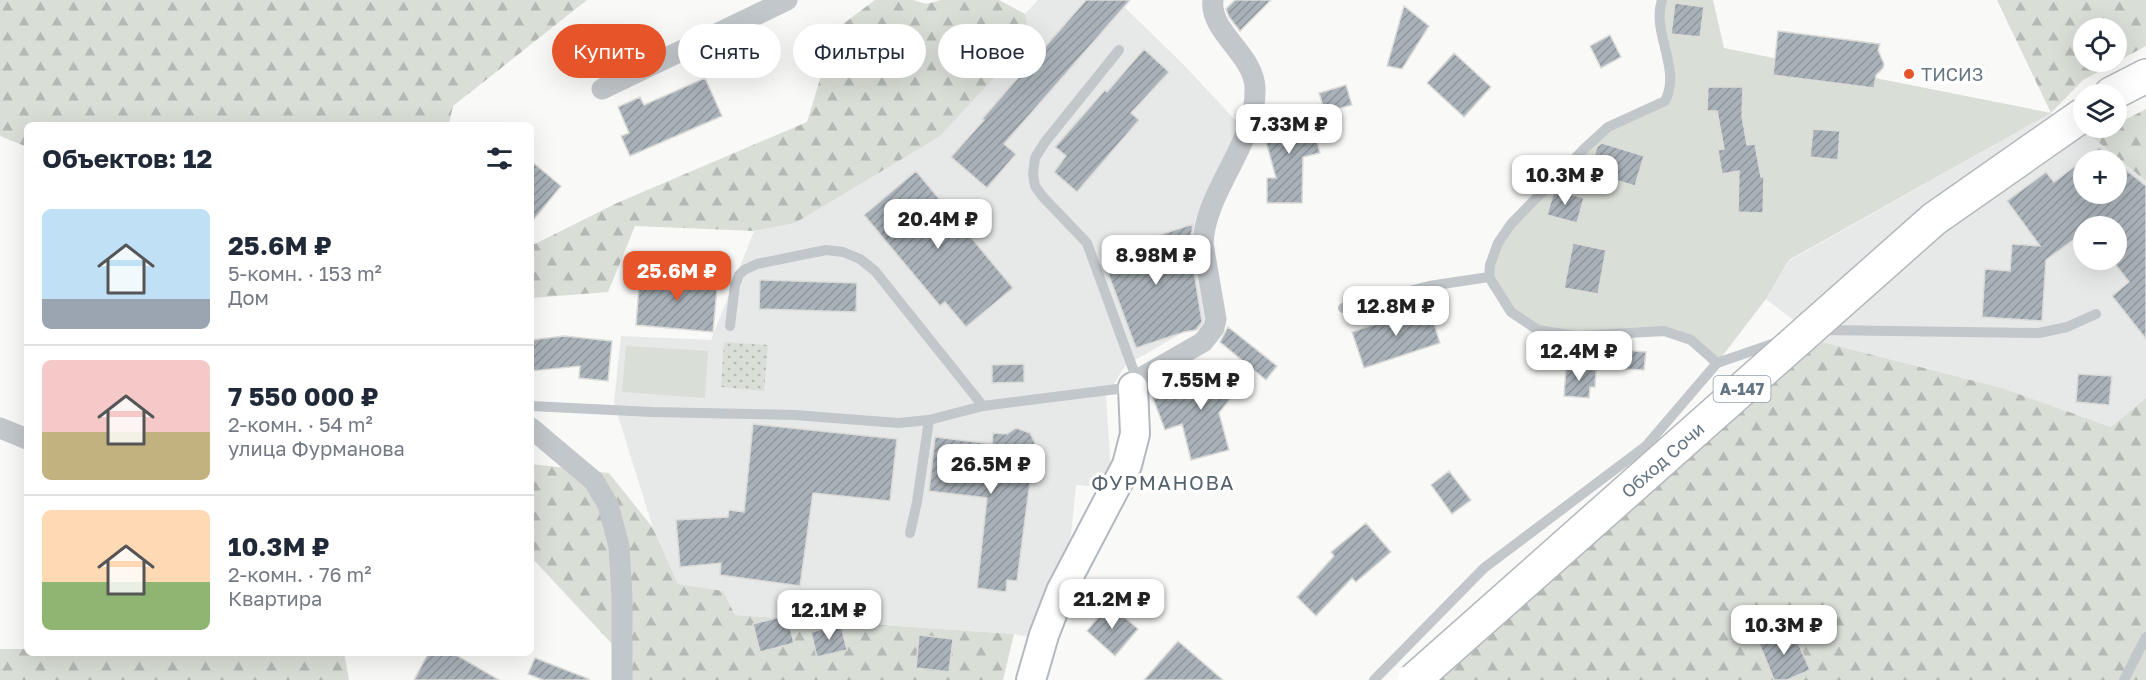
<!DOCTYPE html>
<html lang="ru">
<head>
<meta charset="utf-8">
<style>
  :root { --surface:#fff; --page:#f6f6f7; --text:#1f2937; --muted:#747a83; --line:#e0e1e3; --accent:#e6552a }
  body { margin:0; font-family:"Golos Text",sans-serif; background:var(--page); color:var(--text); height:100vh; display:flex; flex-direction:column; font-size:22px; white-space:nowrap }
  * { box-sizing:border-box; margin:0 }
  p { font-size:20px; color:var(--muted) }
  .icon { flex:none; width:33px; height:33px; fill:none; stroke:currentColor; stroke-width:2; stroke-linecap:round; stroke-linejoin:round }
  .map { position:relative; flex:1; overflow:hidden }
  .details { position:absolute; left:24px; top:122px; width:510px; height:534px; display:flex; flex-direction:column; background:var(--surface); border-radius:9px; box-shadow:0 6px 24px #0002 }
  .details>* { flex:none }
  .banner { position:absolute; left:552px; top:24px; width:570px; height:54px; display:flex; gap:12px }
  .buttons { position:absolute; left:2073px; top:18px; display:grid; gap:12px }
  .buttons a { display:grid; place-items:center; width:54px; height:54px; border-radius:50%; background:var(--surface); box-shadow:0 6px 24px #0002; font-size:30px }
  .price { position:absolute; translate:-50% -51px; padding:0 14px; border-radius:12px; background:#fff; color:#222; font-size:20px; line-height:39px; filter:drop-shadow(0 2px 3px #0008) }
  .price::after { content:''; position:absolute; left:50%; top:36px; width:18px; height:14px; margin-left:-9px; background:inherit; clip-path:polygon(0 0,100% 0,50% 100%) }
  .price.selected { background:var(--accent); color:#fff }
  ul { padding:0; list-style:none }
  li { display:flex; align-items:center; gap:18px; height:150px; padding:0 18px }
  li+li { border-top:2px solid var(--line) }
  li span { display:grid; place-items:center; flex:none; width:168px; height:120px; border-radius:9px; color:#555 }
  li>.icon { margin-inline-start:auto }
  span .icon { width:72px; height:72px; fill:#fffc; stroke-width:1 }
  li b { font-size:26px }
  h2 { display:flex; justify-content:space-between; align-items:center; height:72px; padding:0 18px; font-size:26px }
  .chip { padding:0 21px; border-radius:27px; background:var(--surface); box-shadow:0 6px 24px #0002; font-size:21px; line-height:54px }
  .chip.selected { background:var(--accent); color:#fff }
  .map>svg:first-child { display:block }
  .built { fill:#e7e8e8; fill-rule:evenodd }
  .green { fill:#d9ded6 }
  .forest { fill:url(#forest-firs); fill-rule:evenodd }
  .park { fill:url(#park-dots) }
  .building { fill:url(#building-hatch); stroke:#dbdbd9; stroke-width:1.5 }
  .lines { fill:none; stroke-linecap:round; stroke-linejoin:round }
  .secondary-casing { stroke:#b2b9be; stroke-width:32 }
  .highway-casing { stroke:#b3b8bc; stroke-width:36 }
  .lane { stroke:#c2c7cb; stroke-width:10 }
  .street { stroke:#c2c7cb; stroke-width:21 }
  .secondary { stroke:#fff; stroke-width:28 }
  .highway { stroke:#fff; stroke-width:33 }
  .highway-bridge-casing { stroke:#b3b8bc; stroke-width:36; stroke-linecap:butt }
  .highway-bridge { stroke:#fff; stroke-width:33 }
  .poi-dot { fill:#e6552a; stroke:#fff; stroke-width:2 }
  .labels { text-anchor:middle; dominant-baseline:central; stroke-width:6; stroke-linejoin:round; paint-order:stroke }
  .shield { fill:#fff; stroke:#929ea8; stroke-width:1.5 }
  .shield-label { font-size:16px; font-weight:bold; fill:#647582 }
  .poi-label { font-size:18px; fill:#647582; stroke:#fff; text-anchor:start }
  .street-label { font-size:18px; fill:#647582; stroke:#fff }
  .neighbourhood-label { font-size:20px; letter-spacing:1.5px; fill:#56636d; stroke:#fff }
</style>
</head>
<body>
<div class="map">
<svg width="2146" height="680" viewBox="0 0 2146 680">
  <defs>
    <pattern id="forest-firs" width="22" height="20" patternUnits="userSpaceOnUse" patternTransform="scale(1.5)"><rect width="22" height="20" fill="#d9ded6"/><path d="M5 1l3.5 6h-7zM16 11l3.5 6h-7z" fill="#b4b9b3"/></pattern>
    <pattern id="park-dots" width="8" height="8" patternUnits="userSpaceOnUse" patternTransform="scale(1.5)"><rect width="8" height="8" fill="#d9ded6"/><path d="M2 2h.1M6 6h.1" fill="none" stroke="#b4b9b3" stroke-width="1.8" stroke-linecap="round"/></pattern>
    <pattern id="building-hatch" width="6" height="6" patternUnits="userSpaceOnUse" patternTransform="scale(1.5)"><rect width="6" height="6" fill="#a9b2b8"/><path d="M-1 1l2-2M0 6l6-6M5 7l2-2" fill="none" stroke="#8d959b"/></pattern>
  </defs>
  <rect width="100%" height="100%" fill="#f9f9f7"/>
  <path class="built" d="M1038,0H1117L1182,63L1239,124L1194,224L1207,328L1184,332L1125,366L1106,397L1111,470L1101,487L1076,485L1069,554L1029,637L1014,634L735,615L723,591L678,584L653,528L614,403L621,336L711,340L754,231L795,223L1030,39L1025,14Z
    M2051,113L2091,136L2146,181V398L2111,427L2002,388L1822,342L1766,299L1789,261ZM2084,160H2116V194H2084ZM2084,226H2116V260H2084Z"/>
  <path class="green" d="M1662,0H1713L1724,48L2051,113L1789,260L1766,299L1717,363L1678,334H1558L1511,312L1489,277L1498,243L1608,127L1668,95Z
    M626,346L708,351L705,398L622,392Z"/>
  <path class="forest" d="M0,0H587L453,106L449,124H27V147L0,136Z
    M875,0H913L926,4L941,0H999L1025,14L1030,39L940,136L795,223L754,231L635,226L608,292L531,298V242L535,244L617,203L807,122L835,30Z
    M1997,0H2146V46L2083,80L2051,113ZM2116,28V62H2084V28Z
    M2146,109V181L2091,136L2109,128H2116L2117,124Z
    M1822,342L2002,388L2111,427L2146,398V680H1435Z
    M531,464L609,473L653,528L678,584L723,591L735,615L1014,634L1003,680H628L627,660L531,557Z
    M0,649H27V652L344,653L349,680H0Z"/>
  <path class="park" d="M724,342L768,345L764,391L721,387Z"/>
  <path class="building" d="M1086,0H1130L1004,144L1016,154L987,188L951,157L984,120L982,119Z
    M1235,0H1271L1240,31L1229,17L1226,9Z
    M1675,3L1704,7L1700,37L1671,34Z
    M1404,6L1429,26L1402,69L1387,66Z
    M1778,31L1880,44L1878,50L1884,64L1883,68L1876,75L1874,88L1773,75Z
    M1610,35L1621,57L1601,68L1590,46Z
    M1144,49L1169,72L1131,113L1139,120L1077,192L1054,172L1066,156L1055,147L1105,90L1107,92Z
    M1454,53L1491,87L1464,117L1427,83Z
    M705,78L722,116L630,156L621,136L629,133L618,107L640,97L644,105Z
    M1346,85L1352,105L1325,112L1319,93Z
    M1708,87H1743L1742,116L1747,145L1755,144L1761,177H1764L1763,213L1738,212L1739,171L1722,174L1718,150L1724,149L1717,111H1707Z
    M1308,108L1320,153L1303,157L1302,203H1267V178H1276L1264,134L1269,133L1266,119Z
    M1813,129L1840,131L1838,160L1810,157Z
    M1602,143L1644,156L1635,186L1589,172L1597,147Z
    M2099,148L2115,160H2084V194H2116V162L2146,186V339L2112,296L2129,282L2112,260H2116V226H2084V232L2046,260L2042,321L1982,317L1985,269L2010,271L2012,244L2040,246L2007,201L2046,172L2054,182Z
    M531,161L561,186L531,223Z
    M916,171L1013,288L966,327L945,302L940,306L864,215Z
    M1554,190L1584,198L1577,223L1547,215Z
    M1193,224L1190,246L1202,322L1196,330L1184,332L1136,348L1101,254Z
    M1573,243L1606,250L1598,294L1564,288Z
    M640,272L718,278L713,332L636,325Z
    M760,280L857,283L856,312L759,309Z
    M1429,307L1440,343L1364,368L1352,332Z
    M1228,327L1277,366L1266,380L1220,342Z
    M564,336L612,341L608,381L579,378L580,366L531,371V340Z
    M1623,350L1646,352L1644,370L1622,369Z
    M1227,363L1246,378L1219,413L1229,450L1191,460L1182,424L1165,430L1153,398L1219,373Z
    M1024,364V382L992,383V365Z
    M1566,367L1596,370L1595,387H1590L1589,398L1564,396Z
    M2078,374L2112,376L2109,405L2076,402Z
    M753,424L897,439L890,501L813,493L800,586L720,575L721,563L680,567L676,520L728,517L729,510L744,512Z
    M1016,428L1030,433L1035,443L1017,581L1007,580L1006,592L977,588L987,498L929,491L935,437L992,444L993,433L1007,434Z
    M1449,471L1471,500L1452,514L1431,485Z
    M1366,523L1391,552L1356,582L1352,578L1316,616L1297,597L1334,556L1331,552Z
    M1109,604L1138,629L1115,656L1087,631Z
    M787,615L794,643L760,652L753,624Z
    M841,625L847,650L817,657L811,632Z
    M1792,629L1810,670L1787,680H1774L1759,643Z
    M919,635L953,639L949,672L916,668Z
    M1178,641L1223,680H1144Z
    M429,652H451L499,680H414Z
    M535,658L589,679V680H543L528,674Z"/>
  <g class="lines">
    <defs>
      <path id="secondary" d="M1031,680L1044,635L1061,591L1127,465L1135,434L1133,387"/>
      <path id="highway" d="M2111,94L2146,76"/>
    </defs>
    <use href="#secondary" class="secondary-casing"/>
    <use href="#highway" class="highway-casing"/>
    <path class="lane" d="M1662,0C1651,33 1682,69 1665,101L1608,127L1584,149L1511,224L1498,243L1490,265L1489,277L1511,312L1538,330L1576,336L1664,331L1691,340L1717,363
      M1119,50L1045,142L1035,158L1033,174L1035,186L1043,197L1087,243L1137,380
      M1343,308L1429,286L1489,277
      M730,326L735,285L739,275L744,270L757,264L826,250L843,252L860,259L875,271L983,406
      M1821,330L2039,333L2067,327L2096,314
      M531,406L652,412L795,415L898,423L929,420L983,406L1133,387
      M910,533L917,502L929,420
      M1374,680L1484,568L1646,446L1717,363L1778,342
      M2124,680L2146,637"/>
    <path class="street" d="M602,89L787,0
      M1133,387L1137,380L1203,342L1214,328L1216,319L1203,244C1205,190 1257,143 1255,88C1254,54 1209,32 1213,0
      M0,428L27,439
      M531,428L594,481L608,505L619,546L622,597V680"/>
    <use href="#secondary" class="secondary"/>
    <use href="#highway" class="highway"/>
    <defs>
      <g id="highway-bridge">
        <path id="s1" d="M1414,680L1934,219L2084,114"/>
      </g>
    </defs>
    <use href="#highway-bridge" class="highway-bridge-casing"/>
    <use href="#highway-bridge" class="highway-bridge"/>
  </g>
  <circle class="poi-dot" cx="1909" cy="74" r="6"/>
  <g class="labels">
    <rect class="shield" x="1713.5" y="376" width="57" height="26" rx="4.5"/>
    <g class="shield-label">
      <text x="1742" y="389">А-147</text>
    </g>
    <g class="poi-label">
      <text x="1921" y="74">ТИСИЗ</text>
    </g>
    <g class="street-label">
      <text stroke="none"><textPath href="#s1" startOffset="332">Обход Сочи</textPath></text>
    </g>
    <g class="neighbourhood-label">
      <text x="1163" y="482">ФУРМАНОВА</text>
    </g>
  </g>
</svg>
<div class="buttons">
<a><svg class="icon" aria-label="locate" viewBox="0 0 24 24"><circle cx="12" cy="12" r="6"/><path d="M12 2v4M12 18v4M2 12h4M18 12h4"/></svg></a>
<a><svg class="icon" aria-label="layers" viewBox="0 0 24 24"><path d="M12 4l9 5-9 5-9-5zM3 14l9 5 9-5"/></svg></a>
<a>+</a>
<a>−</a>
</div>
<b class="price" style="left:1289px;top:155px">7.33M ₽</b>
<b class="price" style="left:1565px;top:206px">10.3M ₽</b>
<b class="price" style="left:938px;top:250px">20.4M ₽</b>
<b class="price" style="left:1156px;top:286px">8.98M ₽</b>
<b class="price selected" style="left:677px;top:302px">25.6M ₽</b>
<b class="price" style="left:1396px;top:337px">12.8M ₽</b>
<b class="price" style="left:1579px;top:382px">12.4M ₽</b>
<b class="price" style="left:1201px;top:411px">7.55M ₽</b>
<b class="price" style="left:991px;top:495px">26.5M ₽</b>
<b class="price" style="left:1112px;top:630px">21.2M ₽</b>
<b class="price" style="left:829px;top:641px">12.1M ₽</b>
<b class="price" style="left:1784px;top:656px">10.3M ₽</b>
<div class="banner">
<a class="chip selected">Купить</a>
<a class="chip">Снять</a>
<a class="chip">Фильтры</a>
<a class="chip">Новое</a>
</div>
<section class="details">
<h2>Объектов: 12<svg class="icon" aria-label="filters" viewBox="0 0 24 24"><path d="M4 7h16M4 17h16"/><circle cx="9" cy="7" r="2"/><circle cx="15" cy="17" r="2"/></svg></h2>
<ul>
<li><span style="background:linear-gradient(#bfe0f5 75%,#9aa5b1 0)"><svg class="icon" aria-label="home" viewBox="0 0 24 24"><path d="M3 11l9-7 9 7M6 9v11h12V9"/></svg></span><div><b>25.6M ₽</b><p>5-комн. · 153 m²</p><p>Дом</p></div></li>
<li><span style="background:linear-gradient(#f6c9c9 60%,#c2b280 0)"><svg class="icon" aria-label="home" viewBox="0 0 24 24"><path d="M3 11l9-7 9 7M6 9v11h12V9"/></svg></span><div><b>7 550 000 ₽</b><p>2-комн. · 54 m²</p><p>улица Фурманова</p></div></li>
<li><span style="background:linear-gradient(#ffd9b3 60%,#8fb573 0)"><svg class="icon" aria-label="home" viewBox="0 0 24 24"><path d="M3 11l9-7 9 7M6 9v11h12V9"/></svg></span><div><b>10.3M ₽</b><p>2-комн. · 76 m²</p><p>Квартира</p></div></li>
</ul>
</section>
</div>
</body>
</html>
